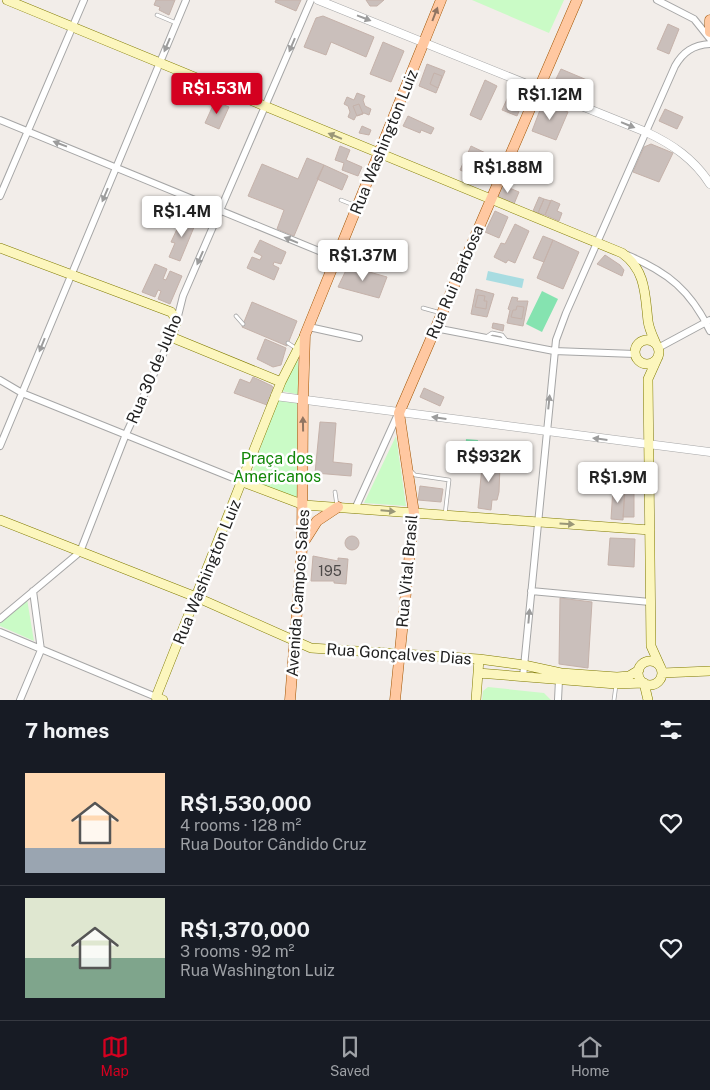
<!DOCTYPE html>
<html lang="en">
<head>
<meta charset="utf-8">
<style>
  :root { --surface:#171b24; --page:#242831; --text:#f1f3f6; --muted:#9ea1a6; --line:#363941; --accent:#d40020 }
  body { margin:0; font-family:"Public Sans",sans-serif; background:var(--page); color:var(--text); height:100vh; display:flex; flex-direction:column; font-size:19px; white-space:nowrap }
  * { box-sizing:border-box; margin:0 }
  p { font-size:16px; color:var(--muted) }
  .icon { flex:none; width:28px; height:28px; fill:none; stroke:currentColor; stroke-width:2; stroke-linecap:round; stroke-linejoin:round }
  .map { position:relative; height:700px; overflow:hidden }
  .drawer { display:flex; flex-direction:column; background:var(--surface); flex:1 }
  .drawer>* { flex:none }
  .price { position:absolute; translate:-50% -42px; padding:0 11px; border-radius:5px; background:#fff; color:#222; font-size:16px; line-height:32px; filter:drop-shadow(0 1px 2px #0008) }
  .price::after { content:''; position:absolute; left:50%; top:30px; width:15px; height:11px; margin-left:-8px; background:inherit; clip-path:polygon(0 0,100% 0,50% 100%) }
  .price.on { background:var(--accent); color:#fff }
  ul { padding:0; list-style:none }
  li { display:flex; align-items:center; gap:15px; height:125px; padding:0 25px }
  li+li { border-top:1px solid var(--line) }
  li span { display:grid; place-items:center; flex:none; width:140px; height:100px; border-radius:0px; color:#555 }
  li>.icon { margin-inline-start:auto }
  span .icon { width:60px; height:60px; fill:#fffc; stroke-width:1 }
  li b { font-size:21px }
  h2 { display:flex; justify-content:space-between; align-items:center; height:60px; padding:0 25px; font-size:21px }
  .dock { display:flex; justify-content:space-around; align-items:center; height:70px; border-top:1px solid var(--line); background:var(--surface); font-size:14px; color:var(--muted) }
  .dock a { display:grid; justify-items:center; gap:2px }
  .dock .on { color:var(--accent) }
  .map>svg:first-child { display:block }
  .park { fill:#cafbc6 }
  .pitch { fill:#85e3b0 }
  .water { fill:#a8dce1 }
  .building { fill:#cabfbb; stroke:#c5b2aa }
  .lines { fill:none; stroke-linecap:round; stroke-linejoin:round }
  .service-casing { stroke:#a6a6a6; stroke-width:4.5 }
  .minor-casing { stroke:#a6a6a6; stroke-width:8 }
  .tertiary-casing { stroke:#a6a6a6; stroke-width:9 }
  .secondary-casing { stroke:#807b01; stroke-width:10 }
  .primary-casing { stroke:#a05300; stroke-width:11 }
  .service { stroke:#fff; stroke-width:3 }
  .minor { stroke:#fff; stroke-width:6 }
  .tertiary { stroke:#fff; stroke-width:8 }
  .secondary { stroke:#fcf6bd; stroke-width:9 }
  .primary { stroke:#ffc8a1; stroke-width:10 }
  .oneway { fill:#907562 }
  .oneway2 { fill:#9c9c9c }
  .oneway3 { fill:#9a9777 }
  .labels { text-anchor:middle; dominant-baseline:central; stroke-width:5; stroke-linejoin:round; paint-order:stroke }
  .number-label { font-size:14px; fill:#4c4948 }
  .street-label { font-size:16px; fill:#222; stroke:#fff }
  .park-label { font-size:16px; fill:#118708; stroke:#fff }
</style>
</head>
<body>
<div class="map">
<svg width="710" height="700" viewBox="0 0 710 700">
  <rect width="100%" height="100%" fill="#f2ede9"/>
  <path class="park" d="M472,0H564L549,33Z
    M297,350L301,395L281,391Z
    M276,399L297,403L299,499L250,480Z
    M396,436L406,506L364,503Z
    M27,599L34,641L0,626V621Z
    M488,687L544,693L551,700H482L483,691Z"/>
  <path class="pitch" d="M542,291L558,299L542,332L526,324Z
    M466,439L478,440L476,468L464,467Z"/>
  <path class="water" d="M488,271L524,279L522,288L486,280Z"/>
  <path class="building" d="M156,0H175L169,15L159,10L160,7L154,5Z
    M276,0H301L296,11L275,2Z
    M366,0H384L377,6H370Z
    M323,16L374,37L366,57L331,42L326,55L304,47L316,18Z
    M668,24L679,29L669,54L657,49Z
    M383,42L404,51L391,82L370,74Z
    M427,64L445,71L436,93L419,86Z
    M561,69L587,80L582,92L555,81Z
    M434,73L442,76L438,88L430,84Z
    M485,80L497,86L481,120L470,115Z
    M513,86L527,92L517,116L502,110Z
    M357,93L365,96L363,100L365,106L371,109L369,115L364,113L356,116L354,120L348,117L350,112L348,106L344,104L347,97L354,100Z
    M215,101L229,107L219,129L205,123Z
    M543,102L568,112L556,140L532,131Z
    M359,104L363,114L357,116L353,106Z
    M665,109L683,117L677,129L659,121Z
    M408,116L434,128L431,134L421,130L420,133L403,126Z
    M362,126L371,130L369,135L359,133Z
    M651,144L673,153L659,182L633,172L644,147Z
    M340,146L350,150L346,160L362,167L358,176L342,170L344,163L335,160Z
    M471,146L496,158L485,181L460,170Z
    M307,158L324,165L294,236L277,229L284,210L248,196L262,164L298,179Z
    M324,165L348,176L342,190L317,179Z
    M502,185L519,192L514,204L497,197Z
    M539,197L544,199L538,213L533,211Z
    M544,199L551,201L545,215L538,213Z
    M551,200L560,204L557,211L562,213L559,221L545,215Z
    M495,211L508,217L499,238L485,232Z
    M187,215L197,220L180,261L169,257L175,243L171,242L178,227L181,229Z
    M515,224L529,231L515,263L508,260L506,263L494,257L501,243L505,244Z
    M543,236L553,240L544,262L533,258Z
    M260,240L286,252L281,264L274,262L273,265L279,268L274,280L247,268L252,257L260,260L262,256L254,252Z
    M553,240L579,252L563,289L537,278Z
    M605,255L620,265L624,270L622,276L597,264Z
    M155,264L167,269L163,279L166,280L170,271L182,276L170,304L158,299L161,291L158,290L155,297L142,292Z
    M348,266L387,277L379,298L338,287Z
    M476,289L494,294L487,317L471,314Z
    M478,295L485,296L484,301H487L486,309L475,307Z
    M512,297L518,298L517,301H528L523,326L507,323L510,310L508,309Z
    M252,302L297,321L287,346L242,327Z
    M517,306L524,307L522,319L511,317L513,310H516Z
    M493,323L504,325L503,331L492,328Z
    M265,339L286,348L281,365L273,367L257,359Z
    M253,377L272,386L274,389L267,405L234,393L240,379L250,383Z
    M424,388L444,397L440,406L420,397Z
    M320,422L336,423L333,462L352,464L351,476L315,473Z
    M483,456L496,457V464L500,465L499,492L497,500H492L491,510L478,508Z
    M420,486L443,489L441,502L418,500Z
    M613,488H625L623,520L611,519Z
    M625,488L634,489V517H623Z
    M345 543a7 7 0 1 1 14 0a7 7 0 1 1-14 0Z
    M610,538L635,539L634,567L608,565Z
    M313,556L338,561V558L348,559L346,584L334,583V581H311Z
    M560,598L592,602L588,668L559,664Z"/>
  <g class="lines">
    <defs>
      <path id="service" d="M157,15L176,23
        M341,200L356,206
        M423,308L441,313
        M236,316L243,324
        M486,337L492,333L502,335L506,340
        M288,343L297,349
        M411,471L415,475L449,480L445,515
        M335,492L337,506
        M614,700L616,685"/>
      <path id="minor" d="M657,0L694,19L710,39
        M0,120L336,258
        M0,196L84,0
        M627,255C668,272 691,291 710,331
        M177,320L183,296L311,0
        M309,327L359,338
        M435,328L554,351L635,354
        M658,348L710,320
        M0,380L22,393L243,482
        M0,446L186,0
        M355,509L398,414
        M531,591L650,602
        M0,619L80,552L126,434L171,337
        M0,632L156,697V699
        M523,677L556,340L566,313L675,66C683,52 693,45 710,44
        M20,700L41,650L33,591
        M558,700L559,680"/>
      <path id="tertiary" d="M318,0L646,132C672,144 694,159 710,184
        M275,396L710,452"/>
      <path id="secondary" d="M7,0L622,253C646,270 645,295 648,321C649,329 653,337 656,344
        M0,248L171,312L177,320L171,337L281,382
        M635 352a12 12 0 1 1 24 0a12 12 0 1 1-24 0Z
        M657,359L648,379L651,646L660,666
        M243,482L304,505L650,530
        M0,520L196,597L311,648L479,659L524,665L561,673L617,677L629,676L639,670
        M638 673a12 12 0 1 1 24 0a12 12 0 1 1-24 0Z
        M478,673L616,684L644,683L648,700
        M662,673L710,671
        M163,700L156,697L281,382L305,335
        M476,700L479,659"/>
      <path id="primary" d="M710,20V32
        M305,540L317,521L338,507
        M290,700L302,548L303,400L305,335L441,0
        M395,700L414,513L399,413L577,0"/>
    </defs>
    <use href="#service" class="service-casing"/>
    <use href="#minor" class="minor-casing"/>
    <use href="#tertiary" class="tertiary-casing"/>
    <use href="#secondary" class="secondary-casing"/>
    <use href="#primary" class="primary-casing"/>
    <use href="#service" class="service"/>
    <use href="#minor" class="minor"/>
    <use href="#tertiary" class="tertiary"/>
    <use href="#secondary" class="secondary"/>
    <use href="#primary" class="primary"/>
  </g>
  <defs><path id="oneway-solid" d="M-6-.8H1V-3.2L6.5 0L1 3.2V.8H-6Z" transform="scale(1.25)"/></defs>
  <g class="oneway">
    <use href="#oneway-solid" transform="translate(435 14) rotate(-69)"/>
    <use href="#oneway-solid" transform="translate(303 424) rotate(-91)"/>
  </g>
  <g class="oneway2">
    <use href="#oneway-solid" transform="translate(364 18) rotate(21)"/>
    <use href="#oneway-solid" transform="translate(167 45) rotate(113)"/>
    <use href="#oneway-solid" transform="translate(292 45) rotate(113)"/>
    <use href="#oneway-solid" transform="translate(628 125) rotate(22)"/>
    <use href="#oneway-solid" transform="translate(60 144) rotate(-159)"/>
    <use href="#oneway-solid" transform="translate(105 195) rotate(113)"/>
    <use href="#oneway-solid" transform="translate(291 240) rotate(-158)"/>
    <use href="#oneway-solid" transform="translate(200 258) rotate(114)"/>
    <use href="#oneway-solid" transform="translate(42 345) rotate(112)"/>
    <use href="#oneway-solid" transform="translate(549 402) rotate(-84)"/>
    <use href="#oneway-solid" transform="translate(439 418) rotate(-172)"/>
    <use href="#oneway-solid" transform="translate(600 439) rotate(-173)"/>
    <use href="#oneway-solid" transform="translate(529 616) rotate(-85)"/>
  </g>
  <g class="oneway3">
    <use href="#oneway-solid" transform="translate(335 136) rotate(-158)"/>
    <use href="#oneway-solid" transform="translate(388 511) rotate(5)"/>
    <use href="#oneway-solid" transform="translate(567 524) rotate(4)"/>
  </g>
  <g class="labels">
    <g class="number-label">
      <text x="330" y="571">195</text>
    </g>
    <g class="street-label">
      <text transform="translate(384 142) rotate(-68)">Rua Washington Luiz</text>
      <text transform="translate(455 282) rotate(-67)">Rua Rui Barbosa</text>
      <text transform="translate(154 369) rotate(-67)">Rua 30 de Julho</text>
      <text transform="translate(407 571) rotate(-85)">Rua Vital Brasil</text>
      <text transform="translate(207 572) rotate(-68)">Rua Washington Luiz</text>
      <text transform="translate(298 593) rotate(-86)">Avenida Campos Sales</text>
      <text transform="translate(399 654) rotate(4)">Rua Gonçalves Dias</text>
    </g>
    <g class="park-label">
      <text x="277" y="458">Praça dos<tspan x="277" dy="18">Americanos</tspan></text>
    </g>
  </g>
</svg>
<b class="price on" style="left:217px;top:115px">R$1.53M</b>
<b class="price" style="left:550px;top:121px">R$1.12M</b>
<b class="price" style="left:508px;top:194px">R$1.88M</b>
<b class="price" style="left:182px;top:238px">R$1.4M</b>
<b class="price" style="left:363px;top:282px">R$1.37M</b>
<b class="price" style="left:489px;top:483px">R$932K</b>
<b class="price" style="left:618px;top:504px">R$1.9M</b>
</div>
<section class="drawer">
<h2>7 homes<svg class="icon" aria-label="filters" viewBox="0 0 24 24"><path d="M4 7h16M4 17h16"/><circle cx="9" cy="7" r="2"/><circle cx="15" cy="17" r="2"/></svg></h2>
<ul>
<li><span style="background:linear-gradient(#ffd9b3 75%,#9aa5b1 0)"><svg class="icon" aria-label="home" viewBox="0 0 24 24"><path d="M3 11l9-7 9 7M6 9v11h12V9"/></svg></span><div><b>R$1,530,000</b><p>4 rooms · 128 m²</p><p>Rua Doutor Cândido Cruz</p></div><svg class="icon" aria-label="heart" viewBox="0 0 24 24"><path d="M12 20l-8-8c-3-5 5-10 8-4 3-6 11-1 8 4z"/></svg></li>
<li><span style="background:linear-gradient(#dfe7d0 60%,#7fa58c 0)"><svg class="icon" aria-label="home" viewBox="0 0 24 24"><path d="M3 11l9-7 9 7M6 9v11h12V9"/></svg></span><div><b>R$1,370,000</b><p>3 rooms · 92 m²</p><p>Rua Washington Luiz</p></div><svg class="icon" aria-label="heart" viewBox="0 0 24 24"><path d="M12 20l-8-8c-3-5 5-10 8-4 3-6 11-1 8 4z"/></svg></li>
</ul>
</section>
<nav class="dock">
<a class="on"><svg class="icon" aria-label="map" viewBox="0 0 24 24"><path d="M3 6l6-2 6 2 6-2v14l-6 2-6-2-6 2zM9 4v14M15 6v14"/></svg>Map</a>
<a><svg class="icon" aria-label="saved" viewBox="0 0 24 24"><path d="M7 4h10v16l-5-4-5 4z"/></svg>Saved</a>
<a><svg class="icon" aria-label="home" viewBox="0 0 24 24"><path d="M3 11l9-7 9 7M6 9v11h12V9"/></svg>Home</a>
</nav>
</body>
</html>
